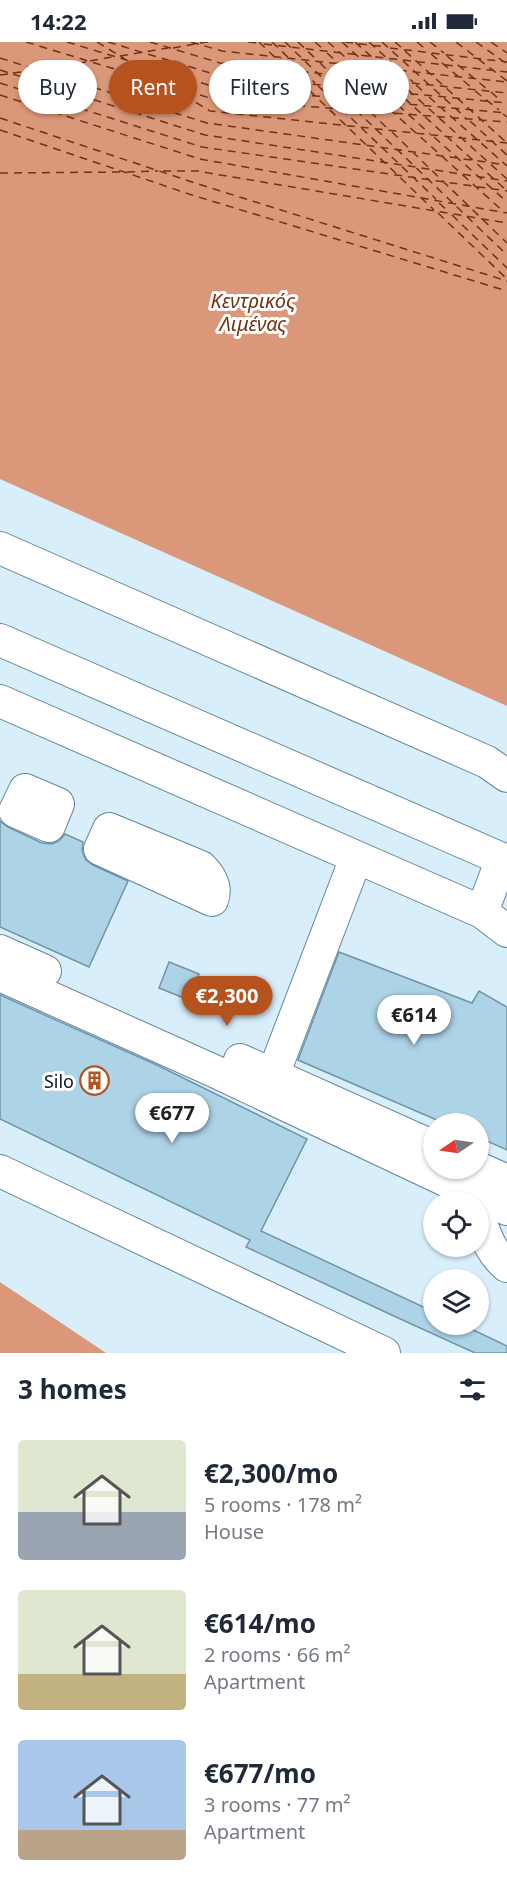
<!DOCTYPE html>
<html lang="en">
<head>
<meta charset="utf-8">
<style>
  :root { --surface:#fff; --page:#f2f2f3; --text:#1f2937; --muted:#747a83; --accent:#b6521d }
  body { margin:0; font-family:"Noto Sans",sans-serif; background:var(--page); color:var(--text); height:100vh; display:flex; flex-direction:column; font-size:22px; white-space:nowrap }
  * { box-sizing:border-box; margin:0 }
  p { font-size:20px; color:var(--muted) }
  .icon { flex:none; width:33px; height:33px; fill:none; stroke:currentColor; stroke-width:2; stroke-linecap:round; stroke-linejoin:round }
  .map { position:relative; height:1311px; overflow:hidden }
  .side { display:flex; flex-direction:column; background:var(--surface); flex:1 }
  .side>* { flex:none }
  .banner { position:absolute; left:18px; top:18px; width:471px; height:54px; display:flex; gap:12px }
  .needle { width:39px; rotate:257deg }
  .controls { position:absolute; left:423px; top:1071px; display:grid; gap:12px }
  .controls a { display:grid; place-items:center; width:66px; height:66px; border-radius:50%; background:var(--surface); box-shadow:0 2px 4px #0004; font-size:30px }
  .price { position:absolute; translate:-50% -51px; padding:0 14px; border-radius:21px; background:#fff; color:#222; font-size:20px; line-height:39px; filter:drop-shadow(0 2px 3px #0008) }
  .price::after { content:''; position:absolute; left:50%; top:36px; width:18px; height:14px; margin-left:-9px; background:inherit; clip-path:polygon(0 0,100% 0,50% 100%) }
  .price.on { background:var(--accent); color:#fff }
  ul { padding:0; list-style:none }
  li { display:flex; align-items:center; gap:18px; height:150px; padding:0 18px }
  li span { display:grid; place-items:center; flex:none; width:168px; height:120px; border-radius:6px; color:#555 }
  li>.icon { margin-inline-start:auto }
  span .icon { width:72px; height:72px; fill:#fffc; stroke-width:1 }
  li b { font-size:26px }
  h2 { display:flex; justify-content:space-between; align-items:center; height:72px; padding:0 18px; font-size:26px }
  .chip { padding:0 21px; border-radius:27px; background:var(--surface); box-shadow:0 2px 4px #0004; font-size:21px; line-height:54px }
  .chip.on { background:var(--accent); color:#fff }
  .status { display:flex; justify-content:space-between; align-items:center; height:42px; padding:0 30px; background:var(--surface); direction:ltr }
  .status svg { height:16px; fill:currentColor }
  .map>svg:first-child { display:block }
  .water { fill:#da9779 }
  .lines { fill:none; stroke-linecap:round; stroke-linejoin:round }
  .ferry { stroke:#713313; stroke-width:1.5; stroke-dasharray:8 6; stroke-linecap:butt }
  .building { fill:#add3e7; stroke:#7094a7; stroke-width:1.5 }
  .minor-casing { stroke:#638799; stroke-width:34 }
  .minor { stroke:#fff; stroke-width:32 }
  .labels { text-anchor:middle; dominant-baseline:central; stroke-width:6; stroke-linejoin:round; paint-order:stroke }
  .poi-label { font-size:18px; fill:#08171e; stroke:#fff; text-anchor:end }
  .water-label { font-size:20px; font-style:italic; fill:#713313; stroke:#fff }
</style>
</head>
<body>
<div class="status"><b>14:22</b><svg viewBox="0 0 49 12"><path d="M0 12V9h3v3zM5 12V6h3v6zM10 12V3h3v9zM15 12V0h3v12zM26 1h20v11H26zM47 4h2v5h-2z"/></svg></div>
<div class="map">
<svg width="507" height="1311" viewBox="0 0 507 1311">
  <rect width="100%" height="100%" fill="#d8effb"/>
  <path class="water" d="M0,0H507V664L0,437Z
    M0,1240L106,1311H0Z"/>
  <g class="lines">
    <path class="ferry" d="M26,0L213,57L507,80
      M67,0L215,45L507,71
      M97,0L125,17
      M108,0L217,33L507,61
      M150,0L220,21L507,51
      M191,0L222,9L507,40
      M248,0L259,1
      M259,0L434,168
      M272,0L315,41
      M285,0L507,213
      M298,0L317,18
      M315,0L323,7
      M328,0L395,59
      M342,0L506,148
      M345,0L386,5
      M355,0L383,25
      M369,0L413,40
      M382,0L466,76
      M395,0L402,6
      M417,0L428,9
      M430,0L444,11
      M456,0L507,39
      M476,0L507,22
      M491,0L507,11
      M200,1L208,0
      M264,2L507,30
      M173,6L195,2
      M390,6L507,20
      M405,9L506,100
      M327,11L504,170
      M431,12L471,45
      M120,14L168,6
      M447,14L487,47
      M0,16L207,81L507,123
      M90,19L112,15
      M131,21L166,42
      M320,21L388,87
      M40,27L86,20
      M0,28L205,93L507,139
      M387,29L507,137
      M13,31L35,28
      M0,33L9,32
      M0,41L202,105L507,149
      M416,43L426,52
      M318,44L328,53
      M172,46L210,69L507,101
      M475,49L499,68
      M491,50L501,59
      M0,53L200,117L507,171
      M429,55L507,124
      M331,57L436,157
      M398,63L430,92
      M503,72L507,75
      M0,76L195,141L507,239
      M470,79L507,113
      M0,88L192,153L507,249
      M392,90L507,201
      M434,95L507,160
      M163,129H197L507,181
      M127,130L158,129
      M0,131L122,130
      M439,161L449,170
      M438,171L507,237
      M452,173L507,226"/>
  </g>
  <path class="building" d="M0,779L8,785L42,801L52,802L59,799L65,792L83,800L82,809L86,818L93,823L128,839L89,925L0,885Z
    M339,910L472,961L479,949L507,965V1108L478,1095V1082H446L298,1018Z
    M169,920L199,932L189,958L159,946Z
    M0,953L159,1024L307,1097L261,1189L434,1270V1282H461L507,1304V1311H475L396,1275L246,1205L250,1198L0,1077Z"/>
  <g class="lines">
    <defs>
      <path id="minor" d="M0,506L487,720L507,734
        M0,598L502,817L482,870
        M0,659L482,870L507,889
        M25,748L58,762L49,784L15,769Z
        M109,787L201,825C211,835 217,845 212,858L100,807Z
        M0,909L45,929
        M0,933L214,1029L507,1167
        M240,1018L434,1105
        M273,1033L356,816
        M478,1126L507,1139
        M0,1129L384,1311
        M479,1176C486,1195 491,1211 507,1224"/>
    </defs>
    <use href="#minor" class="minor-casing"/>
    <use href="#minor" class="minor"/>
  </g>
  <defs>
    <symbol id="building-ring" viewBox="-11 -11 22 22"><circle r="9.5" fill="#fff" stroke="#b6521d" stroke-width="1.5"/><path d="M-4-6H4V6H1V3H-1V6H-4ZM-2.5-4.3h1.7v1.8h-1.7ZM.8-4.3h1.7v1.8H.8ZM-2.5-1h1.7V.8h-1.7ZM.8-1h1.7V.8H.8Z" fill="#b6521d"/></symbol>
  </defs>
  <g fill-rule="evenodd">
    <use href="#building-ring" x="78" y="1022" width="33" height="33"/>
  </g>
  <g class="labels">
    <g class="poi-label">
      <text x="74" y="1039">Silo</text>
    </g>
    <g class="water-label">
      <text x="253" y="258">Κεντρικός<tspan x="253" dy="23">Λιμένας</tspan></text>
    </g>
  </g>
</svg>
<div class="controls">
<a><svg class="needle" viewBox="-14 -14 28 28"><path d="M0-13l5 13h-10z" fill="#e53935"/><path d="M0 13l5-13h-10z" fill="#747a83"/></svg></a>
<a><svg class="icon" aria-label="locate" viewBox="0 0 24 24"><circle cx="12" cy="12" r="6"/><path d="M12 2v4M12 18v4M2 12h4M18 12h4"/></svg></a>
<a><svg class="icon" aria-label="layers" viewBox="0 0 24 24"><path d="M12 4l9 5-9 5-9-5zM3 14l9 5 9-5"/></svg></a>
</div>
<b class="price on" style="left:227px;top:985px">€2,300</b>
<b class="price" style="left:414px;top:1004px">€614</b>
<b class="price" style="left:172px;top:1102px">€677</b>
<div class="banner">
<a class="chip">Buy</a>
<a class="chip on">Rent</a>
<a class="chip">Filters</a>
<a class="chip">New</a>
</div>
</div>
<section class="side">
<h2>3 homes<svg class="icon" aria-label="filters" viewBox="0 0 24 24"><path d="M4 7h16M4 17h16"/><circle cx="9" cy="7" r="2"/><circle cx="15" cy="17" r="2"/></svg></h2>
<ul>
<li><span style="background:linear-gradient(#dfe7d0 60%,#9aa5b1 0)"><svg class="icon" aria-label="home" viewBox="0 0 24 24"><path d="M3 11l9-7 9 7M6 9v11h12V9"/></svg></span><div><b>€2,300/mo</b><p>5 rooms · 178 m²</p><p>House</p></div></li>
<li><span style="background:linear-gradient(#dfe7d0 70%,#c2b280 0)"><svg class="icon" aria-label="home" viewBox="0 0 24 24"><path d="M3 11l9-7 9 7M6 9v11h12V9"/></svg></span><div><b>€614/mo</b><p>2 rooms · 66 m²</p><p>Apartment</p></div></li>
<li><span style="background:linear-gradient(#a9c7e8 75%,#b9a48a 0)"><svg class="icon" aria-label="home" viewBox="0 0 24 24"><path d="M3 11l9-7 9 7M6 9v11h12V9"/></svg></span><div><b>€677/mo</b><p>3 rooms · 77 m²</p><p>Apartment</p></div></li>
</ul>
</section>
</body>
</html>
